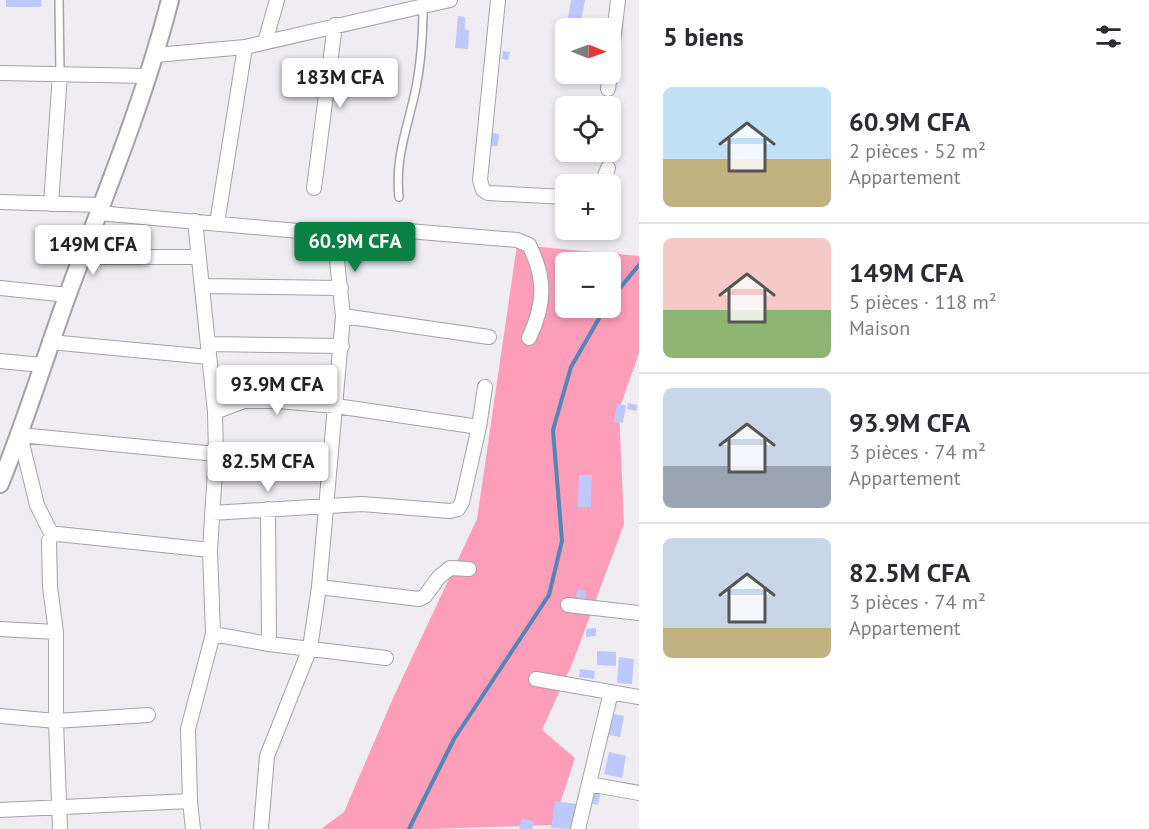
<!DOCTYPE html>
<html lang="fr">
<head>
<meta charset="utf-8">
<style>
  :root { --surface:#fff; --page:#f2f2f3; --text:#2b2b33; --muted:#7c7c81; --line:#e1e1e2; --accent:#0b8043 }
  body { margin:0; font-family:"PT Sans",sans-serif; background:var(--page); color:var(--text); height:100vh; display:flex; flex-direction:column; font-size:22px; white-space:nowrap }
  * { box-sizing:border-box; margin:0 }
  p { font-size:20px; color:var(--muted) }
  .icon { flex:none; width:33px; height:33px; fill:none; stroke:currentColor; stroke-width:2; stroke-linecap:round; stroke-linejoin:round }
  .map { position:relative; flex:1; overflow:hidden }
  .panel { display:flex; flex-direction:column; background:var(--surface); width:510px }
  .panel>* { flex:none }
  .needle { width:39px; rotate:91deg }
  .tools { position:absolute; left:555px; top:18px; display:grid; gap:12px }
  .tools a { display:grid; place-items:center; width:66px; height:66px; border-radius:9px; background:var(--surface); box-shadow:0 3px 9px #0003; font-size:30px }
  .price { position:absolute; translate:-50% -51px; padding:0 14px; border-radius:6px; background:#fff; color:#222; font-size:20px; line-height:39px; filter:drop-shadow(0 2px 3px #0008) }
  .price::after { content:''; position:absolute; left:50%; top:36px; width:18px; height:14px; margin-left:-9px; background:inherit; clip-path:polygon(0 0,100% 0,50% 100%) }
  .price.current { background:var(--accent); color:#fff }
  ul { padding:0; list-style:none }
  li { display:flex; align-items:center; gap:18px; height:150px; padding:0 24px }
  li+li { border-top:2px solid var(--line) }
  li span { display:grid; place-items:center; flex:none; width:168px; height:120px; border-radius:9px; color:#555 }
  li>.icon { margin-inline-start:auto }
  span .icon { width:72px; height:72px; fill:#fffc; stroke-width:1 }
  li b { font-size:26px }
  h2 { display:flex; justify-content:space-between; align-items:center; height:72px; padding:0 24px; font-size:26px }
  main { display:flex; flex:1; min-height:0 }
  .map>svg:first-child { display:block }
  .green { fill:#fc9dba; fill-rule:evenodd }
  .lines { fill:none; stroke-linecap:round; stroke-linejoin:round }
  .stream { stroke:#5286b6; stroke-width:4 }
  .building { fill:#bdc8fc }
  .service-casing { stroke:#a4a2a7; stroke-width:10 }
  .minor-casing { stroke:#a4a2a7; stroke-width:16 }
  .tertiary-casing { stroke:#a4a2a7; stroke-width:20 }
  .service { stroke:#fff; stroke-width:7 }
  .minor { stroke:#fff; stroke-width:14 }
  .tertiary { stroke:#fff; stroke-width:16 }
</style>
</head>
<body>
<main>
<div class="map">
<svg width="639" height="829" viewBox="0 0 639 829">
  <rect width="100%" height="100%" fill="#efedf2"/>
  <path class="green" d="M517,245L639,256V353L619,410L624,524L573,662L542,730L575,758L553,825L430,829H321L344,812L394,696L477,519ZM566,262H610V308H566Z"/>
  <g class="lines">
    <path class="stream" d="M610,300L639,265
      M409,829L454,739L549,595L562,541L553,430L571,367L605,308"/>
  </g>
  <path class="building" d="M6,0H41V7H6Z
    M571,0H585L580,26L567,23Z
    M458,16L465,17V30H469L468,49L455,48Z
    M503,51L510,52L508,60L502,59Z
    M491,133L499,134L498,146H490Z
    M628,403L637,405L636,411L627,409Z
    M617,404L626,405L623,423L614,422Z
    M579,475H592L591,507H578Z
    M578,589L586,591L585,599L576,597Z
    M596,628V636L586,637V629Z
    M597,651L616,652V666L597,665Z
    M619,657L634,659L632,684L617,683Z
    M580,669L595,671L594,679L579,677Z
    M609,713L624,716L620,737L605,734Z
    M609,752L626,756L622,778L604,774Z
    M593,790L601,791L598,805L590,803Z
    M555,801L576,804L573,829L551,828Z
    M522,818L534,822L532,829H519Z"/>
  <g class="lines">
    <defs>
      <path id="service" d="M59,0L60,74
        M399,197C395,160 406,132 414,97C421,67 423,36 423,5"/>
      <path id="minor" d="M498,0L480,180L483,190L488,193L566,197
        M265,42L277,0
        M156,55L245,47L450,0
        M610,67L618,0
        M0,73L148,76
        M608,89L610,74
        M602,184L608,168
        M314,188L335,25
        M0,202L100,205
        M51,204L60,74
        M98,213L309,232L334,233L396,230L517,240L529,245C546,278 545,304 529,338
        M217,223L245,47
        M82,257H199
        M202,286L341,288
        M0,288L68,295
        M343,316L489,337
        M50,342L209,357
        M208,344L342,346
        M0,361L42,365
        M215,412L244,401H278L336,406L479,427L485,387
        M268,509L269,644
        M212,513L362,504L450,511L458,509L462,502L479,427
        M52,535L37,505L20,435L216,454
        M319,587L419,599L425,596L439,577L450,568L469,569
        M568,605L639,613
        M0,629L56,632
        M213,634L269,644L386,658
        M536,679L639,697
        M0,716L56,721L148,715
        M589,784L639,793
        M0,810L190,801
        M261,828L267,756L310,648L319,587L343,316L334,233
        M60,829L56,721V632L50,587L49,541L52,535L58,534L210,550
        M193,829L190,801L188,729L213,634L210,550L216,454L215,412L195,221
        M578,829L611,692"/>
      <path id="tertiary" d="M0,484C27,418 47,350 72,283C107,190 145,97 170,0"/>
    </defs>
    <use href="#service" class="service-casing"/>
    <use href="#minor" class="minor-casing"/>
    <use href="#tertiary" class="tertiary-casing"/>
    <use href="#service" class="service"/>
    <use href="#minor" class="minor"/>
    <use href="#tertiary" class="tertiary"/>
  </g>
</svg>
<div class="tools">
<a><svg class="needle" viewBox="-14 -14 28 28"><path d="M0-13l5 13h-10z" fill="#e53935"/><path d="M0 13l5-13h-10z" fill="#7c7c81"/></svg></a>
<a><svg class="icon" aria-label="locate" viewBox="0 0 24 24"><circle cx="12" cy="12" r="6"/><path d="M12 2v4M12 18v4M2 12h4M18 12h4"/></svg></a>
<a>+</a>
<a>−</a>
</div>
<b class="price" style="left:340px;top:109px">183M CFA</b>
<b class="price current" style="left:355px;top:273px">60.9M CFA</b>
<b class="price" style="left:93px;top:276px">149M CFA</b>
<b class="price" style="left:277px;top:416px">93.9M CFA</b>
<b class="price" style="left:268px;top:493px">82.5M CFA</b>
</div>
<section class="panel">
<h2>5 biens<svg class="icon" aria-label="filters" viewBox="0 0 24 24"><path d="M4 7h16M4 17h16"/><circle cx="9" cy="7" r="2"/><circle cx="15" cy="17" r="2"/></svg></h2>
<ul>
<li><span style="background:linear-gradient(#bfe0f5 60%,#c2b280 0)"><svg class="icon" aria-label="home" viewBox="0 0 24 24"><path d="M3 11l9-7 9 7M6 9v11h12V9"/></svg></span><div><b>60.9M CFA</b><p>2 pièces · 52 m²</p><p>Appartement</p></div></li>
<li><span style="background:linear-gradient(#f6c9c9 60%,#8fb573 0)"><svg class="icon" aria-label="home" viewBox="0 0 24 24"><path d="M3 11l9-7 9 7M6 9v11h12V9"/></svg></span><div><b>149M CFA</b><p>5 pièces · 118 m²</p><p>Maison</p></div></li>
<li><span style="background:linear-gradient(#c9d6e8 65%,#9aa5b1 0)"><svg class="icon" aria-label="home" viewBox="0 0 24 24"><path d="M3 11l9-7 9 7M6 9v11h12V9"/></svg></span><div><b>93.9M CFA</b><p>3 pièces · 74 m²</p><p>Appartement</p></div></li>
<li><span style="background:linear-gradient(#c9d6e8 75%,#c2b280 0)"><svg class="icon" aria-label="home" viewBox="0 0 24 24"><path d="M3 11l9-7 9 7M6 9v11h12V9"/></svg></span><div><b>82.5M CFA</b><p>3 pièces · 74 m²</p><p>Appartement</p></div></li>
</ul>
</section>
</main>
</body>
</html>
